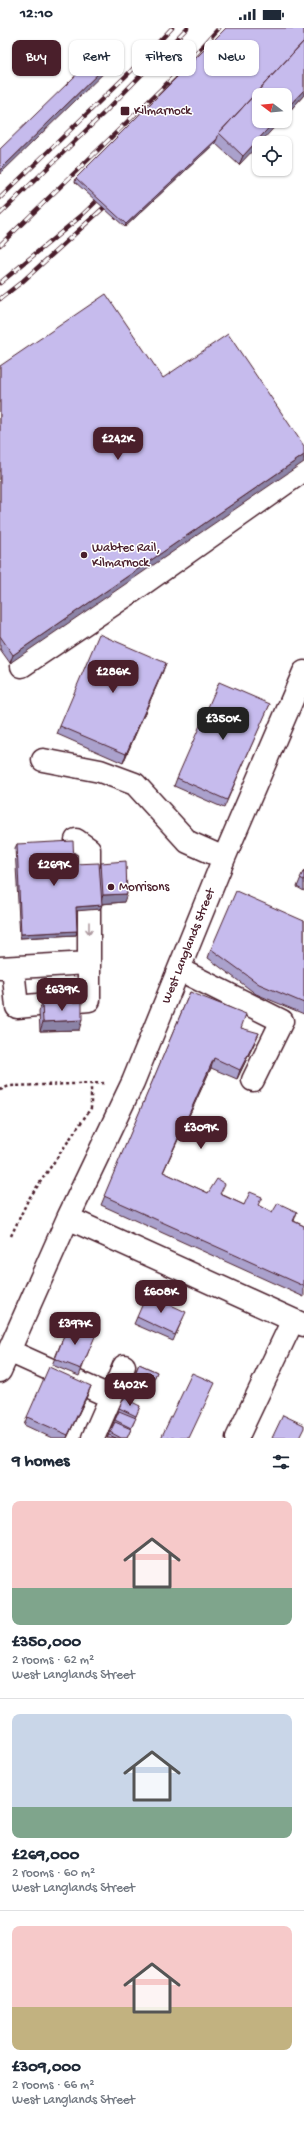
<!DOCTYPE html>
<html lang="en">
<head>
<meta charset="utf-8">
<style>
  :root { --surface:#fff; --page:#f6f6f7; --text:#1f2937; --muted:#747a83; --line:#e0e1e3; --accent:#4a1f2b }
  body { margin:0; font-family:"Gochi Hand",sans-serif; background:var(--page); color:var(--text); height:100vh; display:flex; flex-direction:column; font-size:15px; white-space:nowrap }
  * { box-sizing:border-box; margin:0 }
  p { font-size:13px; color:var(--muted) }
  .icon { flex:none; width:22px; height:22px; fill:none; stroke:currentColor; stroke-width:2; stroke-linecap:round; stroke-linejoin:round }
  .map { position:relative; height:1410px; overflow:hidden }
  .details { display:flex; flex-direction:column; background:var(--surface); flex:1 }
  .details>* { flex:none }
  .top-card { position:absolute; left:12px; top:12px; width:280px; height:36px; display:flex; gap:8px }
  .needle { width:26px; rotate:286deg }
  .tools { position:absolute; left:252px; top:60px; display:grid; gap:8px }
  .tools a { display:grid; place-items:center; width:40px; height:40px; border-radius:8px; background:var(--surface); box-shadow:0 1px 3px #0004; font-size:20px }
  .price { position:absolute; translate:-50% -34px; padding:0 9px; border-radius:8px; background:var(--accent); color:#fff; font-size:13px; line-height:26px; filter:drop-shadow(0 1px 2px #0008) }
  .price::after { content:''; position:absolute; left:50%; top:24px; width:12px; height:9px; margin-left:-6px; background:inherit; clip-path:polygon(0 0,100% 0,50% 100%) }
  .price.current { background:#222; color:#fff }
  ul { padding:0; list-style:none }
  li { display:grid; align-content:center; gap:8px; height:212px; padding:0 12px }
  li+li { border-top:1px solid var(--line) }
  li span { display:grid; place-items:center; height:124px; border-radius:8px; color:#555 }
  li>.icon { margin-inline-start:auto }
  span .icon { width:72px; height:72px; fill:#fffc; stroke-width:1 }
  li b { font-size:17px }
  h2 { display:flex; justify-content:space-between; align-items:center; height:48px; padding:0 12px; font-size:17px }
  .tag { padding:0 14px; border-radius:8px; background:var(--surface); box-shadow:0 1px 3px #0004; font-size:14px; line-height:36px }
  .tag.current { background:var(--accent); color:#fff }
  .status { display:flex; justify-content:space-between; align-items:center; height:28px; padding:0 20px; background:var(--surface); direction:ltr }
  .status svg { height:11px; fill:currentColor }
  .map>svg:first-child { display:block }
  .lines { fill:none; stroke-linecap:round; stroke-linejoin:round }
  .minor-casing { stroke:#4a1f2b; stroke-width:25 }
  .path { stroke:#4a1f2b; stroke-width:2.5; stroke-dasharray:3 3; stroke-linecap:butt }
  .minor { stroke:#fff; stroke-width:22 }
  .rail-casing { stroke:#4a1f2b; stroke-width:4.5 }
  .rail { stroke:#fff; stroke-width:3; stroke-dasharray:9; stroke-linecap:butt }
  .wall { fill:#aaa1cc; stroke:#4a1f2b }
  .shaded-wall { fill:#8b83a6; stroke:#4a1f2b }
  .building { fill:#c6bbed; stroke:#4a1f2b }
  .oneway { stroke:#ae9aa0 }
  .poi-dot { fill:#4a1f2b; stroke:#fff; stroke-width:1.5 }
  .labels { text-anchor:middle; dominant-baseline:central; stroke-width:3; stroke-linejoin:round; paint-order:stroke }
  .poi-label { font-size:13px; fill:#4a1f2b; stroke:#fff; text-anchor:start }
  .street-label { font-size:13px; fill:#4a1f2b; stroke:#fff }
</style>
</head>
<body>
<div class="status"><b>12:10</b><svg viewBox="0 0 49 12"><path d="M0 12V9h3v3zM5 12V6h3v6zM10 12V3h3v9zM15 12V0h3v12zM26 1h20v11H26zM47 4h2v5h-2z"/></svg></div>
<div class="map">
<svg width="304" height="1410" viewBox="0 0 304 1410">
  <rect width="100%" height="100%" fill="#fff"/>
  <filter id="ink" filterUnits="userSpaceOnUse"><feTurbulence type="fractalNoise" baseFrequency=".025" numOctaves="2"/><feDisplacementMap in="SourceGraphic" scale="8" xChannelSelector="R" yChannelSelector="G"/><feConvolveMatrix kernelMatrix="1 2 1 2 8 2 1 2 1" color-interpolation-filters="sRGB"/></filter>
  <g filter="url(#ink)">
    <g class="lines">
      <defs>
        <path id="minor" d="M22,638L133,563L304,442
          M43,732L100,743L135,756L188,814L224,830
          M0,940L89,935V821L76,812
          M13,940L17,979L89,972V935
          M180,942L282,993L253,1052
          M68,1190L304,1297
          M9,1323L111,1369L93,1410
          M0,1343L68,1190L133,1054L224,830L304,644
          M111,1369L124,1338
          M237,1410L293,1292"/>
      </defs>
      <use href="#minor" class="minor-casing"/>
      <path class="path" d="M0,1062L9,1058L107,1055
        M11,1208L28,1172L91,1080V1055"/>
      <use href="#minor" class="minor"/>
      <defs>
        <path id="rail" d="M0,170L131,43L172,0
          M0,186L105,84L187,0
          M0,217L188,35L219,0
          M0,255L81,188L105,165
          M0,271L23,253L111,173"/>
      </defs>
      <use href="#rail" class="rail-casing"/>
      <use href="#rail" class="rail"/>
    </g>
    <path class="wall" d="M304,0V67L285,88L259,93L239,137L215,115L125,199L75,154L76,150Z
      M0,338L163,350L10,635L0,621Z
      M163,643L123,735L57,706L60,698Z
      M270,676L266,684L224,780L174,758L177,750Z
      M17,816L74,836L100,840L101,835L124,874L102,876L100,881L76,882L77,903L76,907L20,910L15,820Z
      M304,842V863L297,859Z
      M304,893V986L256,966L208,930L211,921Z
      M190,964L241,1000L255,1014L237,1051L211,1040L163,1144L208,1165L221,1166L244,1177L259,1178L272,1185L297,1184L294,1193L304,1198V1269L101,1177Z
      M42,975L79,1002L40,1003L39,984Z
      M137,1289L183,1290L173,1313L134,1296Z
      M69,1295L93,1312L79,1348L52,1337Z
      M139,1336L157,1344L151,1357H150L146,1369L128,1361Z
      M88,1366L67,1410H52L24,1397L27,1389Z
      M140,1378L135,1390L134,1394L127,1410H107L118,1384L119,1380Z"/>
    <path class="shaded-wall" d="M115,29L113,36L0,146V142Z
      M304,62V67L285,88V82Z
      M275,93H280L260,115H259V116L239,137L243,128Z
      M217,111L215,115L125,199L126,196Z
      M304,427V434L10,635L13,627Z
      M166,635L163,643L123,735L126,726Z
      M127,866L124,874L100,876L103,867Z
      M102,877L100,881L75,883L76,879Z
      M77,903L76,907L20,910L21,906Z
      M82,992L79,1002L40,1003L43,994Z
      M259,1005L255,1014L237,1051L240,1042Z
      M214,1030L211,1040L159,1153L163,1144Z
      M91,1358L88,1366L67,1410L68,1407Z"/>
    <path class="building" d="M226,0H304V13L219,105L217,111L126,196L76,150Z
      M304,13V62L285,82V67H259V93H275L243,128L219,105Z
      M105,19L115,29L0,142V121Z
      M106,266L163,350L228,306L304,418V427L13,627L0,608V338Z
      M99,606L166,635L126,726L60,698Z
      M219,654L270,676L227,772L177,750Z
      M73,813L74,836L99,835L102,877L76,879L77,903L21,906L17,816Z
      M126,833L127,866L103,867L101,835Z
      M304,842V852L300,850Z
      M236,863L304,893V975L259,956L211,921Z
      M190,964L246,986L241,1000L259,1005L240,1042L214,1030L163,1144L208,1165L217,1151L225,1156L220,1166L244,1177L250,1164L262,1169L258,1177L272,1185L278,1175L297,1184L293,1193L304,1198V1258L104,1168Z
      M82,974V992L43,994L42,975Z
      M147,1266L186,1284L175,1307L137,1289Z
      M69,1295L96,1306L81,1341L55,1331Z
      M139,1336L157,1344L153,1353L135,1346Z
      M49,1339L91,1358L68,1407L27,1389Z
      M192,1345L215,1355L189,1410H161Z
      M134,1348L151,1356L147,1365L130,1357Z
      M124,1370L140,1378L136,1388L119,1380Z
      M119,1383L136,1390L131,1400L115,1392Z
      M283,1387L304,1397V1400L299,1410H272Z
      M115,1394L131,1401L127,1410H121L110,1404Z
      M109,1407L116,1410H107Z"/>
    <defs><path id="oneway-shaft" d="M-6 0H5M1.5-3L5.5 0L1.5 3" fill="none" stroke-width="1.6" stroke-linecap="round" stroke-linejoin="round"/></defs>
    <use class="oneway" href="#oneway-shaft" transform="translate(89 900) rotate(90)"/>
  </g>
  <g class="poi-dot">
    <rect x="120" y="78" width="10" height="10" rx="2"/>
    <circle cx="84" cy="527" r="4"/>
    <circle cx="111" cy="859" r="4"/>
  </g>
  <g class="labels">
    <g class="poi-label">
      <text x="134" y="83">Kilmarnock</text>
      <text x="92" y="520">Wabtec Rail,<tspan x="92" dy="15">Kilmarnock</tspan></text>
      <text x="119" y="859">Morrisons</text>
    </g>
    <g class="street-label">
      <text transform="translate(189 918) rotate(-68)">West Langlands Street</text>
    </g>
  </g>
</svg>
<div class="tools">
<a><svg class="needle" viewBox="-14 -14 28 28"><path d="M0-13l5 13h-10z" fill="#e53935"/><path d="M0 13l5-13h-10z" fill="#747a83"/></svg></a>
<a><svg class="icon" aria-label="locate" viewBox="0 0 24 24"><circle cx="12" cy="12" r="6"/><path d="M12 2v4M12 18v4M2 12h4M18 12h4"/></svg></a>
</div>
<b class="price" style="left:118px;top:433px">£242K</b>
<b class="price" style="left:113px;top:666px">£286K</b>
<b class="price current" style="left:223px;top:713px">£350K</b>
<b class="price" style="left:54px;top:859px">£269K</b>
<b class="price" style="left:62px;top:984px">£639K</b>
<b class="price" style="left:201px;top:1122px">£309K</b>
<b class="price" style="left:161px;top:1286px">£608K</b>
<b class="price" style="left:75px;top:1318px">£397K</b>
<b class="price" style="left:130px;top:1379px">£402K</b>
<div class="top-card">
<a class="tag current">Buy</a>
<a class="tag">Rent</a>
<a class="tag">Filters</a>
<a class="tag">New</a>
</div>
</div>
<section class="details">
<h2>9 homes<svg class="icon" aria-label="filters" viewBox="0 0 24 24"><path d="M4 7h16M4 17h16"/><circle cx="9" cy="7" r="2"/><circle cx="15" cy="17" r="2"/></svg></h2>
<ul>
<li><span style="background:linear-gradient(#f6c9c9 70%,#7fa58c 0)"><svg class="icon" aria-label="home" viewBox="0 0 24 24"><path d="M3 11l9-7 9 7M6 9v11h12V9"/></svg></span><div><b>£350,000</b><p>2 rooms · 62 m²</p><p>West Langlands Street</p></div></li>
<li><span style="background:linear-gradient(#c9d6e8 75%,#7fa58c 0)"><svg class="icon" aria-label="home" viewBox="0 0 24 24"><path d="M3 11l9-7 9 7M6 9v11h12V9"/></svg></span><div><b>£269,000</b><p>2 rooms · 60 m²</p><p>West Langlands Street</p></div></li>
<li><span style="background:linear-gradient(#f6c9c9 65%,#c2b280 0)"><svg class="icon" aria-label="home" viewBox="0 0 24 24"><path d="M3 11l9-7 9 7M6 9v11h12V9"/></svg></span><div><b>£309,000</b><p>2 rooms · 66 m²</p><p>West Langlands Street</p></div></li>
</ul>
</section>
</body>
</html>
